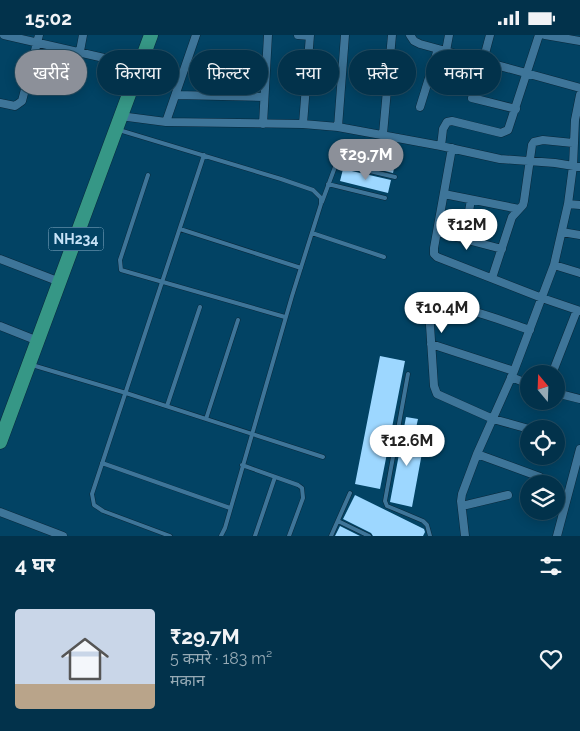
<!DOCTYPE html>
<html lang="hi">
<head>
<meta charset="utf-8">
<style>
  :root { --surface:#02324b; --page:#0c3a52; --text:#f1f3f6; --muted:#96aab5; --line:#234d63; --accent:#8c9099 }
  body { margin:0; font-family:Raleway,"Noto Sans Devanagari",sans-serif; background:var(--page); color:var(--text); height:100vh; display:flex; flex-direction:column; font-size:19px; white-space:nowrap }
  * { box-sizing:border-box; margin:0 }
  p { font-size:16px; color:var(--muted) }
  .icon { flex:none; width:28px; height:28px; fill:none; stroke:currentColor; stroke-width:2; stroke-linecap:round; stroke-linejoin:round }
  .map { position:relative; height:501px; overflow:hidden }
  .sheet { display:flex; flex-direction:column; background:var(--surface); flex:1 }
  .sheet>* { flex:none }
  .top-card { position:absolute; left:15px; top:15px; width:550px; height:45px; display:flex; gap:10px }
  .needle { width:32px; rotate:341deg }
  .controls { position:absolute; left:520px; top:330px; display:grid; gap:10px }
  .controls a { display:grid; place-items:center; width:45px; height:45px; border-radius:50%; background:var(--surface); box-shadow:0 2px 12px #0003,0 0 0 1px var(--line); font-size:25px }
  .price { position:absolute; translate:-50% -42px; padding:0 11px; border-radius:18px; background:#fff; color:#222; font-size:16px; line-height:32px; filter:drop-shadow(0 1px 2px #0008) }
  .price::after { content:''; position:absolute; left:50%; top:30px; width:15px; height:11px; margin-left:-8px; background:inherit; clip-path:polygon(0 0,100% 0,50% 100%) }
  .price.current { background:var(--accent); color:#fff }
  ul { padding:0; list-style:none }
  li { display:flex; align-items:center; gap:15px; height:125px; padding:0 15px }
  li span { display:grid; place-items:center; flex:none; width:140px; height:100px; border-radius:5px; color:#555 }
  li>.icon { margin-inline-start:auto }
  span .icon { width:60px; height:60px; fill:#fffc; stroke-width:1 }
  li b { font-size:21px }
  h2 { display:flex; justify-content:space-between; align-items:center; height:60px; padding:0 15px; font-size:21px }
  .tag { padding:0 18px; border-radius:22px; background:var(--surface); box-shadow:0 2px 12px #0003,0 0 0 1px var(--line); font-size:18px; line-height:45px }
  .tag.current { background:var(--accent); color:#fff }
  .status { display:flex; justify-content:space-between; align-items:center; height:35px; padding:0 25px; background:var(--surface); direction:ltr }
  .status svg { height:14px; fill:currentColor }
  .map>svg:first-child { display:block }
  .building { fill:#9dd7ff }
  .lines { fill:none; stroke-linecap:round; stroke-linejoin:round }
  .lane-casing { stroke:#0a283a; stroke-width:5 }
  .street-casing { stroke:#0a283a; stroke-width:9 }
  .highway-casing { stroke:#0a283a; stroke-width:15 }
  .lane { stroke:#3e7599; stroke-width:4 }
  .street { stroke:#3e7599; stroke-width:8 }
  .highway { stroke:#369786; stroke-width:14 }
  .labels { text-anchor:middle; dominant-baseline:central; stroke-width:5; stroke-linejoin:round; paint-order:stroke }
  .shield { fill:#024364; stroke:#8cb3cb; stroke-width:1 }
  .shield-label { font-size:14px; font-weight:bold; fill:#c7e3f7 }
</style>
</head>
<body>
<div class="status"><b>15:02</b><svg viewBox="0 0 49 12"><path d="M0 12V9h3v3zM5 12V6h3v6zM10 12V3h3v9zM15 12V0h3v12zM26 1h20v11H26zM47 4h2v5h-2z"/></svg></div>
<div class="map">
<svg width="580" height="501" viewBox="0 0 580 501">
  <rect width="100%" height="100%" fill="#024364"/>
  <path class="building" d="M348,112L396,124L393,138L345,126Z
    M343,134L391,145L388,158L340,146Z
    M380,321L405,326L380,454L355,449Z
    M406,382L418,384L411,416L422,418L412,472L390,467Z
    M355,460L424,494L425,497L423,501H373L371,498L343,484Z
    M340,491L360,501H335Z"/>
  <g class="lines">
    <defs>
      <path id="lane" d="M119,95L281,144L313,155L321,163V169L292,261L225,493L221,501
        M336,128L395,142
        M148,140L120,225L121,235L285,282
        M328,149L385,163
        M322,167L342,113
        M180,194L301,233
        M312,198L384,222
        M32,330L126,358L323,422
        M408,339L385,466L387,471L392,473L423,486L427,490L430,501
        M167,371L200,272
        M206,384L238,285
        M102,428L230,473
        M242,430L298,450L302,453L303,463L289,501
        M338,486L369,501
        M170,501L103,476L94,470L92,459L204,120
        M255,501L275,442
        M331,501L350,458"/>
      <path id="street" d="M4,0L139,31
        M298,0L310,1
        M410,0L414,6L420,9L580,53
        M545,0L580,6
        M80,16L83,0
        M446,16L449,0
        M483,26L490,0
        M176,60L264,62
        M472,63L516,74
        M0,68L15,71L22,66L39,0
        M420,72L438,14
        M120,81L166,87L303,89L338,92L441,111L500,124L555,128L580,132
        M166,87L196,0
        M263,89L268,0
        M303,89L310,0
        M338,92L345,0
        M383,99L392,0
        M441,111L443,94L447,87L452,86L501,98L508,95L539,0
        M452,113L434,213V219L437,222L542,263L580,276
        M444,159L519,174
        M568,169L580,170
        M437,197L502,214
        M562,197L580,200
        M464,204L471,165
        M0,224L60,247
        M554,230L580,238
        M492,243L512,182L523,170L524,166L532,110L534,107L543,105L573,108
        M0,291L38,306
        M431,309L514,336
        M552,339L577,275
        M511,342L529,349
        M556,358L580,364
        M529,394L493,384L437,359L434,351L429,275L430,272C445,263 511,289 530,295
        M477,419L540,442
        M462,471L508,460
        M0,477L63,501
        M465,501L461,466L462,459L477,419L514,336L554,230L568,169L573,131L575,85L580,60
        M557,501L580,414"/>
      <path id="highway" d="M0,407L151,0"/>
    </defs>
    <use href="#lane" class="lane-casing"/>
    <use href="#street" class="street-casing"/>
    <use href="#highway" class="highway-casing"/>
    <use href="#lane" class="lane"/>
    <use href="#street" class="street"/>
    <use href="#highway" class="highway"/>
  </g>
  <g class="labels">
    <rect class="shield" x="48.5" y="192.5" width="55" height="23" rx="4"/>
    <g class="shield-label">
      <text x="76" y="204">NH234</text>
    </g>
  </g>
</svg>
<div class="controls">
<a><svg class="needle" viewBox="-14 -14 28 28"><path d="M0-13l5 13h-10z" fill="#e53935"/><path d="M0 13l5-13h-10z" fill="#96aab5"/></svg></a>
<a><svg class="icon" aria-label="locate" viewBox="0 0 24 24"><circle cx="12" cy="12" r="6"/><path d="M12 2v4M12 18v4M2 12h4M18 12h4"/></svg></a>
<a><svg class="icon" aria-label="layers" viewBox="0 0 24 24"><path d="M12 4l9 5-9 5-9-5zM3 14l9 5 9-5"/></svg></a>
</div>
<b class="price current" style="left:366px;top:146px">₹29.7M</b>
<b class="price" style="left:467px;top:216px">₹12M</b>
<b class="price" style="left:442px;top:299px">₹10.4M</b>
<b class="price" style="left:407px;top:432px">₹12.6M</b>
<div class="top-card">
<a class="tag current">खरीदें</a>
<a class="tag">किराया</a>
<a class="tag">फ़िल्टर</a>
<a class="tag">नया</a>
<a class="tag">फ़्लैट</a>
<a class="tag">मकान</a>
</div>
</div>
<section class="sheet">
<h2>4 घर<svg class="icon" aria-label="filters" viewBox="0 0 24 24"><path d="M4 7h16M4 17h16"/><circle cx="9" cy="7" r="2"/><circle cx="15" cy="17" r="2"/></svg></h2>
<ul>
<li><span style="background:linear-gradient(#c9d6e8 75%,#b9a48a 0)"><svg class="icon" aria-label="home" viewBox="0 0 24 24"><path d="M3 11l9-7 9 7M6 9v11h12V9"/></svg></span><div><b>₹29.7M</b><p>5 कमरे · 183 m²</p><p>मकान</p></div><svg class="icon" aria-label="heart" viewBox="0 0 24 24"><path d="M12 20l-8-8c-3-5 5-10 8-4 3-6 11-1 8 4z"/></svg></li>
</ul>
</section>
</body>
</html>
